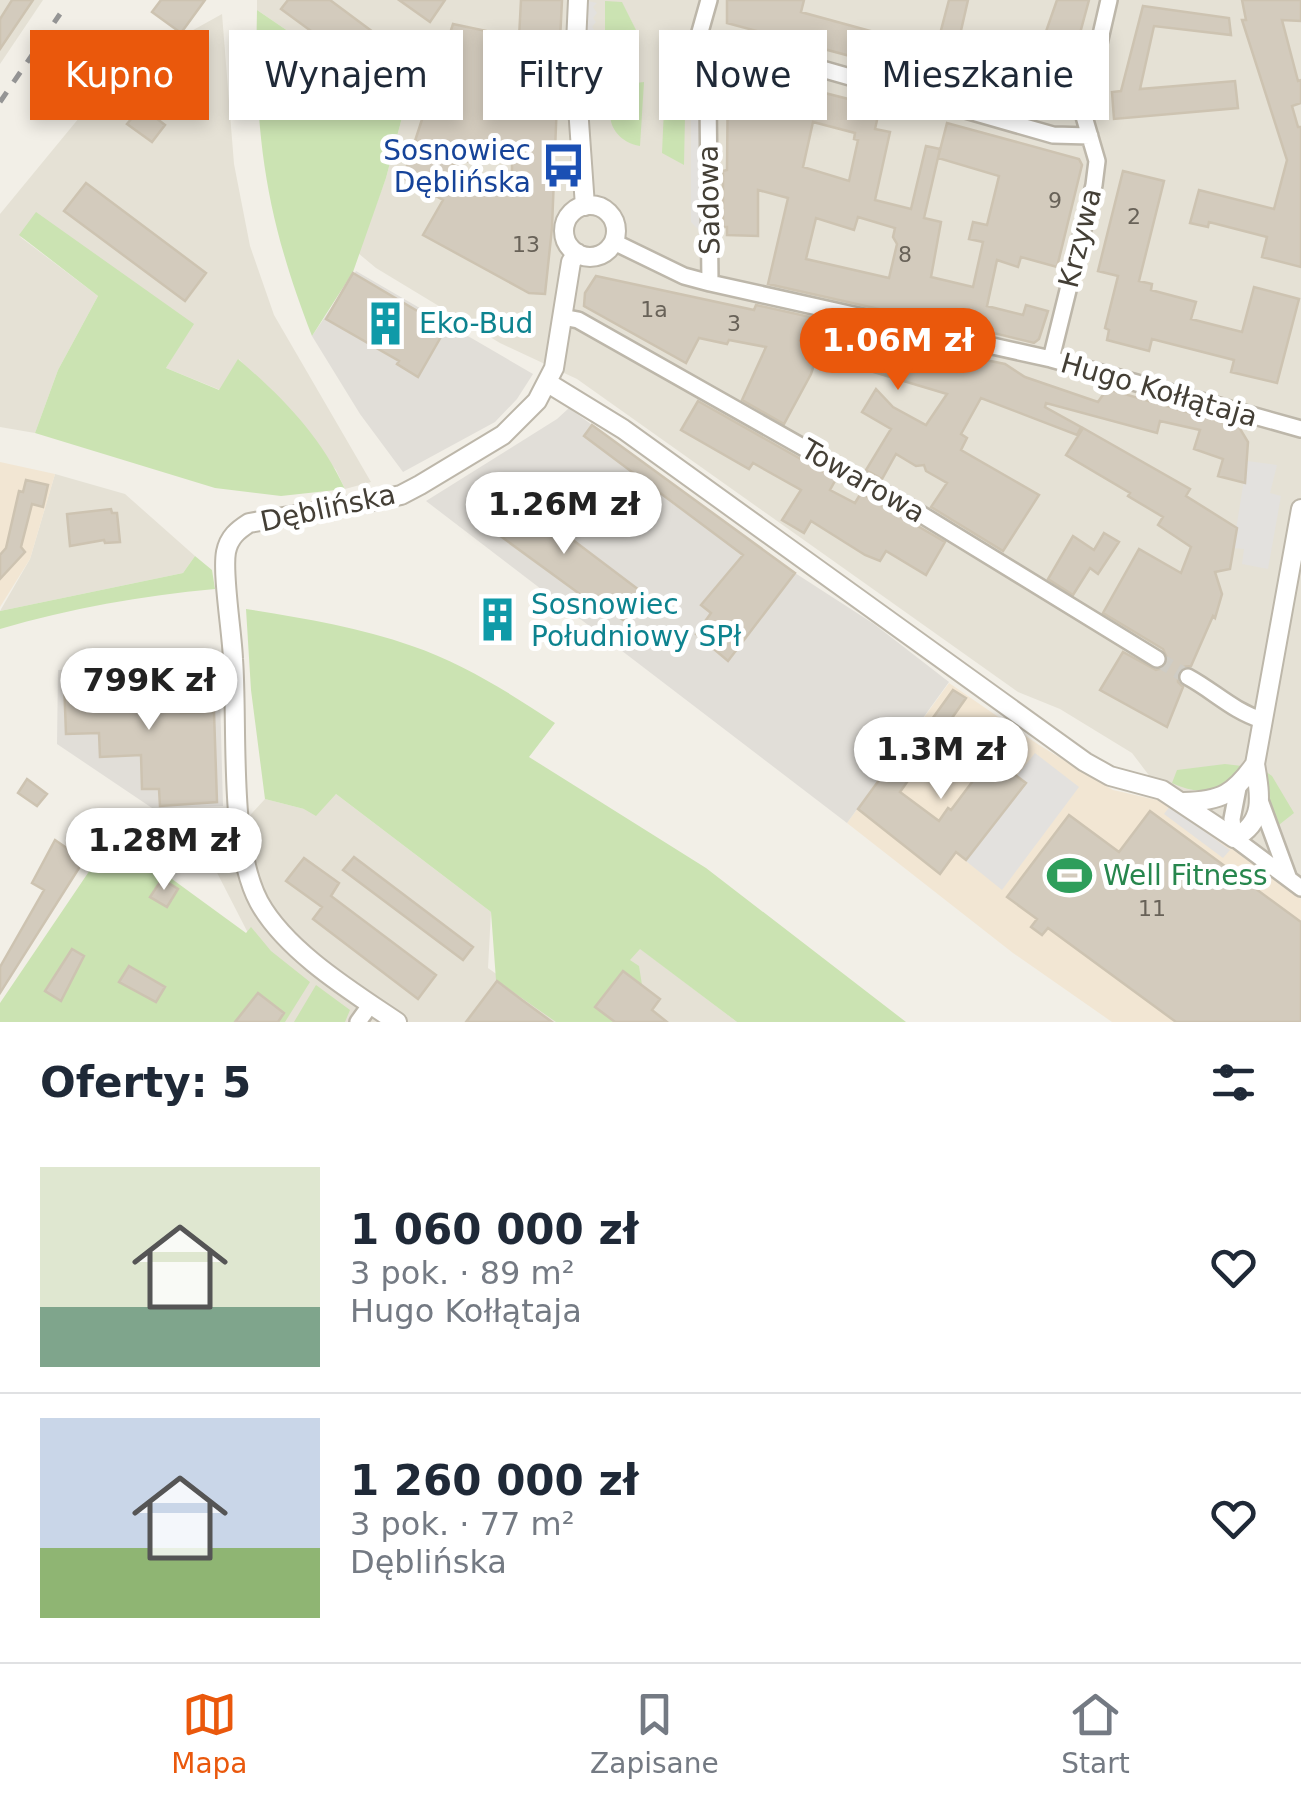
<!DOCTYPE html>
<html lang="pl">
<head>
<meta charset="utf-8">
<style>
  :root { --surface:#fff; --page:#f6f6f7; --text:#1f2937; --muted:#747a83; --line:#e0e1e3; --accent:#ea580c }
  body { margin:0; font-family:"DejaVu Sans",sans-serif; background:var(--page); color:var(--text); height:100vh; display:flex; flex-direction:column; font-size:38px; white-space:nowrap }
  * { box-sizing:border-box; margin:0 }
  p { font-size:32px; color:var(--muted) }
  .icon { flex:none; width:55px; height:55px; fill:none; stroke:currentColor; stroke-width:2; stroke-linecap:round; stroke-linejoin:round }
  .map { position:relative; height:1022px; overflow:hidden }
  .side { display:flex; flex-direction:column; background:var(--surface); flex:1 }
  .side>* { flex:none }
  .guide { position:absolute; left:30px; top:30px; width:1242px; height:90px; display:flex; gap:20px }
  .price { position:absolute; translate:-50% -85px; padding:0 22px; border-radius:35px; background:#fff; color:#222; font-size:32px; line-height:65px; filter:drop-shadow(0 2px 5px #0008) }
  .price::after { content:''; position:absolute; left:50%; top:60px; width:30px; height:22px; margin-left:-15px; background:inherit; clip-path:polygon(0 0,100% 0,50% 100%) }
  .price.current { background:var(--accent); color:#fff }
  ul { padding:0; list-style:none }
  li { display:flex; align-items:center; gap:30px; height:250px; padding:0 40px }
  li+li { border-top:2px solid var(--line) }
  li span { display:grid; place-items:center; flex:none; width:280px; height:200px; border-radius:0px; color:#555 }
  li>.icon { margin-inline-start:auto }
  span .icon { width:120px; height:120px; fill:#fffc; stroke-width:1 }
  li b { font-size:42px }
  h2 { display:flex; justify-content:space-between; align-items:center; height:120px; padding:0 40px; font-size:42px }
  .chip { padding:0 35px; border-radius:0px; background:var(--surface); box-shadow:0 5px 15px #0003; font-size:35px; line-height:90px }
  .chip.current { background:var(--accent); color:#fff }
  .tabs { display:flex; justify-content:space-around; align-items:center; height:140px; border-top:2px solid var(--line); background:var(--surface); font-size:28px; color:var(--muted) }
  .tabs a { display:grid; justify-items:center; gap:5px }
  .tabs .current { color:var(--accent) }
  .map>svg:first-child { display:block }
  .residential { fill:#e5e1d5 }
  .commercial { fill:#f2e6d3 }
  .industrial { fill:#e1ded8 }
  .green { fill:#cbe3b2 }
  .parking { fill:#e3e1de }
  .building { fill:#d3cbbd; stroke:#cdc3b1; stroke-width:2.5; fill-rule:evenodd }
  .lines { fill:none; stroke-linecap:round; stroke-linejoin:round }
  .minor-tunnel { stroke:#cfccc4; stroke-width:15; stroke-dasharray:15 8; stroke-linecap:butt }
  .minor-casing { stroke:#bdb7aa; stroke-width:20 }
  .tertiary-casing { stroke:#bdb7aa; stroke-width:22 }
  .minor { stroke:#fff; stroke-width:15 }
  .tertiary { stroke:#fff; stroke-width:18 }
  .rail { stroke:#959595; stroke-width:5; stroke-dasharray:12 12; stroke-linecap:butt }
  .labels { text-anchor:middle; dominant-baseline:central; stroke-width:10; stroke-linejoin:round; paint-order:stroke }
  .number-label { font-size:22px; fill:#686258 }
  .transit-label { font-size:28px; fill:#164399; stroke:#fff; text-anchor:end }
  .street-label { font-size:28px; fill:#443f36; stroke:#fff }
  .culture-label { font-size:28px; fill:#0d838f; stroke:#fff; text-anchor:start }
  .leisure-label { font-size:28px; fill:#27864d; stroke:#fff; text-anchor:start }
</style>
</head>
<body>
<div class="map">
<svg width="1301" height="1022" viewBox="0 0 1301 1022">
  <rect width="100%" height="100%" fill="#f2efe7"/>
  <path class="residential" d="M0,0H43L0,64Z
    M257,0H1301V899L1170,803L1132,753L1060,709L1018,692L577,379L500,343L376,268L358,253L386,178L404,110L257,10Z
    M222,14L234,164L250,246L274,315L371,482L345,489L336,470L239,359L220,390L166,368L193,324L19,236L98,296L58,370L35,433L0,427V214L116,73Z
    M55,474L125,494L195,556L183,573L0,611L30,559Z
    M336,794L491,912L488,968L563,1022H200L249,935L210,859L265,799L304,809Z
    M621,934L737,1022H597L571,1001Z"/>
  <path class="commercial" d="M0,462L55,474L30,559L0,607Z
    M949,683L1039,745L1113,790L1170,803L1301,899V1022H1112L1013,953L847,823Z"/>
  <path class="industrial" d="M356,271L533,374L517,399L495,422L403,472L360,414L312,336Z
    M569,408L795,573L874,624L949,682L847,823L426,501L557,419Z
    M219,659L223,806L152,808L57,744L58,670Z"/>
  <path class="green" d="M605,1L622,2L637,32L605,30Z
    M257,10L404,110L386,178L353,272L312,336C266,218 254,136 257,10Z
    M605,36L638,37L626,63H602Z
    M667,40L670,41L674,55L686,66L684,165L662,153Z
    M644,82L640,146C598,138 601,85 644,82Z
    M36,212L194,324L166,368L219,390L238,359C282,397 320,435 345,489L281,496L215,488L35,433L58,370L98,296L19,235Z
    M195,556L212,570L215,589C141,596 71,608 0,629V611L183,573Z
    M246,609C302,618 358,627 412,646C463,663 511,694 555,723L529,757L706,868L906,1022H737L640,949L630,960L639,966L642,985L622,971L596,1006L615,1022H556L496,980L491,912L336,794L316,816L304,809L265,799L251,690Z
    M1225,764L1242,766C1226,794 1199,796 1172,783L1177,770Z
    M1265,771L1272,776L1294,813L1275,828L1268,808Z
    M113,836L246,933L251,927L271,951L310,982L285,1022H0V1003Z
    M316,985L350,1010L345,1022H294Z"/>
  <path class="parking" d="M584,0L597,3L593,7L597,13L593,18L596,22L592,27L596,32L592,35L595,41L591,46L595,51L590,56L595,61L590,66L594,70L589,75L594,80L589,84L581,77Z
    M694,86L702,93L704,235L691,222V93Z
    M1247,461L1277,465L1270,493L1281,496L1268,569L1242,564L1244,549L1233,548Z
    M1035,753L1079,787L1002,890L956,853Z
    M1170,806L1230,850L1223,858L1164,814Z"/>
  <path class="building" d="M12,0H33L0,49V19Z
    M161,0H205L181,33L152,12Z
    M288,0H330L373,32L352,61L281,9Z
    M399,0H445L430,22Z
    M521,0H562L559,61L555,60L553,100H557L552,228L545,294L529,293L423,235L443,200L403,178L453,24L519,38ZM512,157V196L452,163Z
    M727,0H804L801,12L936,49L949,0H968L957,48L1049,77L1041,107L927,81L928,77L727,23Z
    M1057,0H1089L1076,48L1043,40Z
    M1242,0H1301V21L1282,20L1298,81L1301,80V103L1292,106L1298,127H1301V267L1262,257L1267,237L1209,222L1208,227L1190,223L1199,190L1274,209L1287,160L1242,20H1246Z
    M1143,6L1229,18L1231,35L1154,26L1140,89L1235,81L1238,108L1114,119L1112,92L1121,91Z
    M737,66L814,85L813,90L880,107L875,129L890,132L875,200L911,209L926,146L940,149L924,218L941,222L931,277L973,287L983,242L969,239L973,222L987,225L999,176L938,158L947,123L1079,159L1082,165L1057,267L1021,257L1018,267L997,260L987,306L1023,315L1026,305L1048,311L1039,339L1034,343L921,315L932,321L768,284L788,198L758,190V236L727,235V227H723V171L727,170L728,69ZM813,122L855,133L854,139L858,140L849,181L803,167ZM858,217L895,228L893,237L897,244L889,278L806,259L816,218L854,230Z
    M124,93L165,125L152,142L127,124L132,118L116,105Z
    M1123,171L1164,181L1139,281L1152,284L1151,290L1196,302L1191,319L1242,332L1254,287L1299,299L1277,383L1231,372L1234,360L1152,339L1149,351L1107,340L1109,330L1105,328L1118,276L1098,271Z
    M86,183L206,273L185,301L64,211Z
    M353,273L446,328L418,377L397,364L399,361L326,319Z
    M596,276L754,310L756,305L967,352L966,356L1005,364L1025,377L1098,402L1107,389L1239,427L1248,442L1245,483L1218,476L1223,459L1194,449L1200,430L1160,421L1157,433L1046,403L1045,407L1081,427L1077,435L981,398L961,434L967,438L961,450L1039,495L1003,551L931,507L947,483L926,471L924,465L916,466L896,454L882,479L866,470L891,429L862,412L876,389L893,407L926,425L947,394L817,355L811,374L784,424L742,400L766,347L729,340L727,344L699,338L686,363L584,306L585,293Z
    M698,401L836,479L830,490L855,503L861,493L945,542L926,575L886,551L880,561L865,555L811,521L804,533L782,520L801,490L753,463L749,469L681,430Z
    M592,425L795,573L728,661L696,634L711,613L701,605L743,555L584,436Z
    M1083,428L1190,489L1186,496L1237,528L1230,569L1215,572L1222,594L1215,618L1213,616L1191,666L1183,667L1178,672V682L1183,687L1167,727L1100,690L1123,652L1156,670L1163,668L1168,660L1163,649L1103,613L1139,549L1181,573L1191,547L1158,525L1163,517L1128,496L1130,493L1066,455Z
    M26,480L48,485L43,507L32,504L21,547L25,552L0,579V555L6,548L19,491L23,492Z
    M512,494L643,593L623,620L591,596L588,600L488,527Z
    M111,509L112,513H117L120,542L105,543L104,540L70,546L67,514Z
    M1104,533L1119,542L1098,574L1090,568L1073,595L1048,579L1073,536L1094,550Z
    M495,607L511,617L502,633L486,624Z
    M180,675L181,713L214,712L217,802L160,806L159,789H142L141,755L100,757L99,733L66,734L64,680Z
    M953,690L966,698L900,792L939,821L948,808L951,810L991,757L1026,783L966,860L956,852L940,874L858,809L893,761L899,765Z
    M27,779L47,794L37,806L18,793Z
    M1150,811L1301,922V1022H1176L1048,928L1042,935L1031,927L1037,919L1007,897L1069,815L1119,852Z
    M55,840L84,860L0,993V967L44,890L32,883Z
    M354,857L473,947L463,960L343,870Z
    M304,858L339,883L331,896L436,975L418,999L313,919L322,907L286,881Z
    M162,879L178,889L167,907L150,897Z
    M72,949L84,956L61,1001L45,991Z
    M129,966L165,987L156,1002L119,982Z
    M623,971L660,999L652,1010L667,1022H615L595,1007Z
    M497,981L522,1000L552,1022H466Z
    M258,993L284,1013L278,1022H235Z"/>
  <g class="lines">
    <path class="minor-tunnel" d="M1157,659L1188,677"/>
    <defs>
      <path id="minor" d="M709,0L698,39L708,97L710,283
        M698,39L731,43L1053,135L1090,136
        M614,242L684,276L710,283L1051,359L1301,429
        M562,317L578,320L914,510L1157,659
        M1051,359L1094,185L1097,161L1083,113L1109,0
        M1188,677C1214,691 1233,711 1262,720
        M1238,788L1232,819L1234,838L1301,888
        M1261,803L1289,879
        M358,1022L371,1004"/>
      <path id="tertiary" d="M578,0L575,65L585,206
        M564 231a26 26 0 1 1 52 0a26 26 0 1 1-52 0Z
        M548,383L623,429L1085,762L1110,776L1162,790L1234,838C1266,823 1260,794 1255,764L1301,509
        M1184,802C1221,801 1234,794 1255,764
        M397,1022C351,991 286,951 259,902C228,844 238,727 233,659C232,632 222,574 226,552C229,537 238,530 249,523L358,504L401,495L420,485L503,435L537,401L554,368L571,262L577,253"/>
    </defs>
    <use href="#minor" class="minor-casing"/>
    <use href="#tertiary" class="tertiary-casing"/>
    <use href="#minor" class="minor"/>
    <use href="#tertiary" class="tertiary"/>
    <path class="rail" d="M0,102L60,14"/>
  </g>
  <defs>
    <symbol id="bus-bare" viewBox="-9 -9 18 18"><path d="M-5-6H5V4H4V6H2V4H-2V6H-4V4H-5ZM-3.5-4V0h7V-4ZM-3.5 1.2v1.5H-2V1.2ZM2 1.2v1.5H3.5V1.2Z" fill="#1a4fb4" stroke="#fff" stroke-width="2.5" paint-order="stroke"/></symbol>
    <symbol id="building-bare" viewBox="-9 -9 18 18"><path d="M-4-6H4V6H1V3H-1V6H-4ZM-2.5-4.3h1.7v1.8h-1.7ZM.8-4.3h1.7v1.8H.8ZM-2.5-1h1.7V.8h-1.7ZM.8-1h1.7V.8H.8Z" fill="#0f9aa8" stroke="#fff" stroke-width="2.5" paint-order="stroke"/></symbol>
    <symbol id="stadium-bare" viewBox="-9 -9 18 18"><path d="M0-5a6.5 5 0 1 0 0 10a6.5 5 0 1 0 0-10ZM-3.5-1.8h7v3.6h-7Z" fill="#2e9e5b" stroke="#fff" stroke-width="2.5" paint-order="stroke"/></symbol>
  </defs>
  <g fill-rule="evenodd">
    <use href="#bus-bare" x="532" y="134" width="63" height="63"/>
    <use href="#building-bare" x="354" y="292" width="63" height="63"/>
    <use href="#building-bare" x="466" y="588" width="63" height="63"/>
    <use href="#stadium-bare" x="1038" y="844" width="63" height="63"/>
  </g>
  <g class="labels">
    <g class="number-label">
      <text x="1055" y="200">9</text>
      <text x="1134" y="216">2</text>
      <text x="526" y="244">13</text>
      <text x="905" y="254">8</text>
      <text x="654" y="309">1a</text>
      <text x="734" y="323">3</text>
      <text x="1152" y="908">11</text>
    </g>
    <g class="transit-label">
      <text x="531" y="150">Sosnowiec<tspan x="531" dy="32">Dęblińska</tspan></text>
    </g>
    <g class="street-label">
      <text transform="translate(709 200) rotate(-91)">Sadowa</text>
      <text transform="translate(1080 238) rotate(-76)">Krzywa</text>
      <text transform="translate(1159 390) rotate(16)">Hugo Kołłątaja</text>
      <text transform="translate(863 481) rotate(30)">Towarowa</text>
      <text transform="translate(328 508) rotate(-12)">Dęblińska</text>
    </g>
    <g class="culture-label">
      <text x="419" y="323">Eko-Bud</text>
      <text x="531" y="604">Sosnowiec<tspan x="531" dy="32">Południowy SPł</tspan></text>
    </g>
    <g class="leisure-label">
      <text x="1103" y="875">Well Fitness</text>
    </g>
  </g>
</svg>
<b class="price current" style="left:898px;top:393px">1.06M zł</b>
<b class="price" style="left:564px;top:557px">1.26M zł</b>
<b class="price" style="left:149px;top:733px">799K zł</b>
<b class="price" style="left:941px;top:802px">1.3M zł</b>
<b class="price" style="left:164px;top:893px">1.28M zł</b>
<div class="guide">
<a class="chip current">Kupno</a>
<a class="chip">Wynajem</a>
<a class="chip">Filtry</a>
<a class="chip">Nowe</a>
<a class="chip">Mieszkanie</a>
</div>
</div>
<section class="side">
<h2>Oferty: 5<svg class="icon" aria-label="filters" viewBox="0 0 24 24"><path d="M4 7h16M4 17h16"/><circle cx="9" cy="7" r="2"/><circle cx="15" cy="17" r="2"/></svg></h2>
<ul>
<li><span style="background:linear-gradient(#dfe7d0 70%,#7fa58c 0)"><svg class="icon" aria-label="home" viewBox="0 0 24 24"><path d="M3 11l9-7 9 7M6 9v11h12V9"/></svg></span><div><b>1 060 000 zł</b><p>3 pok. · 89 m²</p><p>Hugo Kołłątaja</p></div><svg class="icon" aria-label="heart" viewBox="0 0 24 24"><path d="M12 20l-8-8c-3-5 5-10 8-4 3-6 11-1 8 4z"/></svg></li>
<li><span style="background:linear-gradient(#c9d6e8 65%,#8fb573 0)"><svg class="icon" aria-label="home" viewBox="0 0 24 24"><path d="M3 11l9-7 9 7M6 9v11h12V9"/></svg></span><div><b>1 260 000 zł</b><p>3 pok. · 77 m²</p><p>Dęblińska</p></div><svg class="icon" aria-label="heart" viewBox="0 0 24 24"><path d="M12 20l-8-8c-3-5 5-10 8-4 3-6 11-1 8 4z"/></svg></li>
</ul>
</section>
<nav class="tabs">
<a class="current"><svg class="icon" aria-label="map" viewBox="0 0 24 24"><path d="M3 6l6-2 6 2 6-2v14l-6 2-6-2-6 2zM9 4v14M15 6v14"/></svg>Mapa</a>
<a><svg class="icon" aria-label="saved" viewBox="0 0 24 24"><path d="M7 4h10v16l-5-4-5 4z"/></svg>Zapisane</a>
<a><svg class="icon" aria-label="home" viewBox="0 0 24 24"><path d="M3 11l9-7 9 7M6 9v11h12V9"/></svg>Start</a>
</nav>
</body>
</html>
